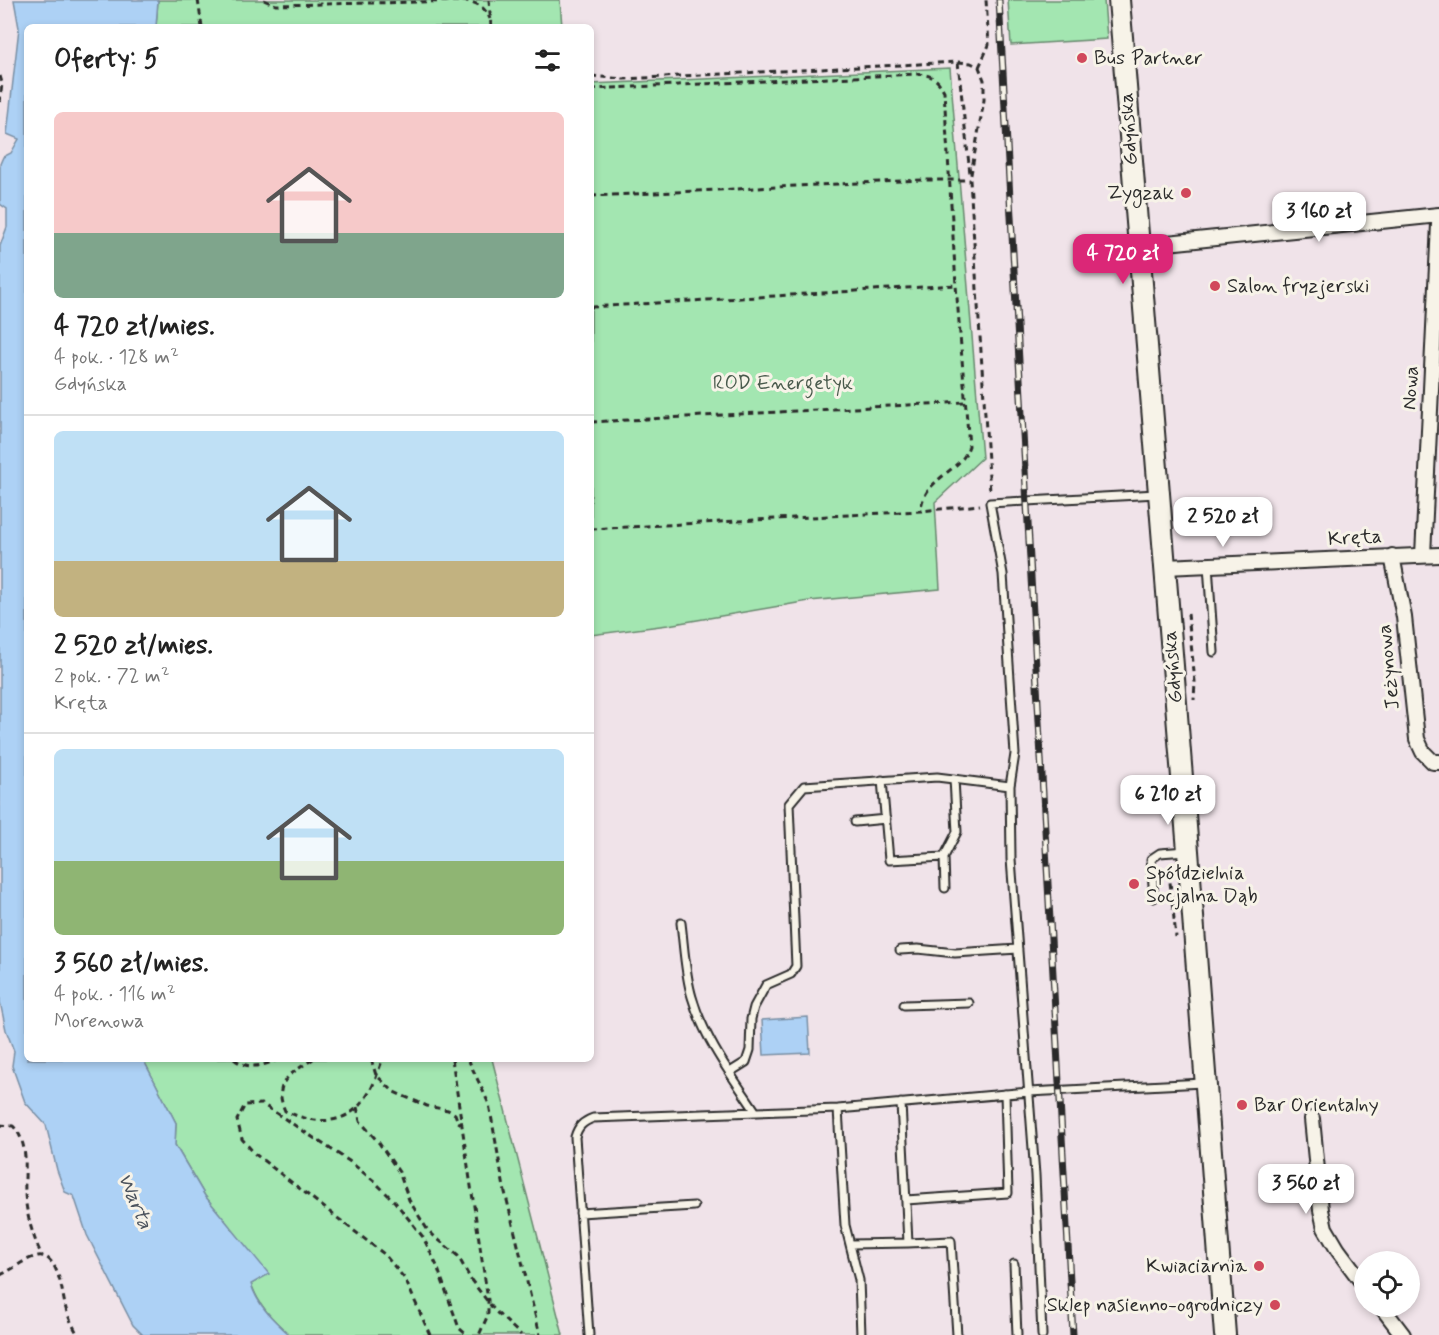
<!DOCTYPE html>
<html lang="pl">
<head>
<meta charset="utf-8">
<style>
  :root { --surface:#fff; --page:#f6f6f6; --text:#222; --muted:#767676; --line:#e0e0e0; --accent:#db2777 }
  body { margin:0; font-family:Mynerve,sans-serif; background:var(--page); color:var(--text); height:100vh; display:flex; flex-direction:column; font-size:22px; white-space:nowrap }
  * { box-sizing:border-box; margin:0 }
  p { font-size:20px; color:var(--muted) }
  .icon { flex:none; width:33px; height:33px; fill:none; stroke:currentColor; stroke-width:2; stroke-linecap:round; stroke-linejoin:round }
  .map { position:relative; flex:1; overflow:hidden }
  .drawer { position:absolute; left:24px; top:24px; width:570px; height:1038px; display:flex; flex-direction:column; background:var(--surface); border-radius:9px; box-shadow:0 3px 9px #0003 }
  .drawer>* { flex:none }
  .controls { position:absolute; left:1354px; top:1251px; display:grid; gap:12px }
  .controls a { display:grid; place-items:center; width:66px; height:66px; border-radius:50%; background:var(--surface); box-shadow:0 3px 9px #0003; font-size:30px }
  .price { position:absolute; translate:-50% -51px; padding:0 14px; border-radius:12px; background:#fff; color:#222; font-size:20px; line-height:39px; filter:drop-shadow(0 2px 3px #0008) }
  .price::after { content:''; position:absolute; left:50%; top:36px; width:18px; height:14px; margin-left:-9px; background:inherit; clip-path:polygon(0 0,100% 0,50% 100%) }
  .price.selected { background:var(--accent); color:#fff }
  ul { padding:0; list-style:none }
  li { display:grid; align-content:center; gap:12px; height:318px; padding:0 30px }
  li+li { border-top:2px solid var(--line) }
  li span { display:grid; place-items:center; height:186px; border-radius:9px; color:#555 }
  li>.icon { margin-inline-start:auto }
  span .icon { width:108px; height:108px; fill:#fffc; stroke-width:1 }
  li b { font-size:26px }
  h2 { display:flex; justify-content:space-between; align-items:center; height:72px; padding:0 30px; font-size:26px }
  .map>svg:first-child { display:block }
  .green { fill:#a3e6b1; stroke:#67886e; stroke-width:1.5 }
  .water { fill:#add1f5; stroke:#798fa4; stroke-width:1.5 }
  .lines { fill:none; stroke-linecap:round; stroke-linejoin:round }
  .lane-casing { stroke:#2b2b2b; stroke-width:11 }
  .street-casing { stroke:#2b2b2b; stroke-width:18 }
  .secondary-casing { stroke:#2b2b2b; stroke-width:24 }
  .path { stroke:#2b2b2b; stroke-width:3; stroke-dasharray:6 4.5; stroke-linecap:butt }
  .lane { stroke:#f7f3e8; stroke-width:7 }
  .street { stroke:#f7f3e8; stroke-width:14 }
  .secondary { stroke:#f7f3e8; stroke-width:20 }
  .rail-casing { stroke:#2b2b2b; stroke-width:7 }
  .rail { stroke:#f7f3e8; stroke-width:4.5; stroke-dasharray:14; stroke-linecap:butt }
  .poi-dot { fill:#d1495b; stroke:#f7f3e8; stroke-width:2 }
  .labels { text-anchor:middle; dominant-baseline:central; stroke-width:6; stroke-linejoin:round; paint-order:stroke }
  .poi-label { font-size:20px; fill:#2b2b2b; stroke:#f7f3e8; text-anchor:start }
  .street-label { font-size:20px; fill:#2b2b2b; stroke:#f7f3e8 }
  .park-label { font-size:20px; fill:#495a4c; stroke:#f7f3e8 }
  .water-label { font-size:21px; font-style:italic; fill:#4c545e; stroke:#f7f3e8 }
</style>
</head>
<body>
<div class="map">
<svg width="1439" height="1335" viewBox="0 0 1439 1335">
  <rect width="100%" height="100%" fill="#f0e3e9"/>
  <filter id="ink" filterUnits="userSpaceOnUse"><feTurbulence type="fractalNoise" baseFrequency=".0167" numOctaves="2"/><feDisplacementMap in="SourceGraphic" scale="12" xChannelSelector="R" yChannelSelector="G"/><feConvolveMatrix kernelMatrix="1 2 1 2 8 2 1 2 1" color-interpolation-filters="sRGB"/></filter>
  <g filter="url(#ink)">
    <path class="green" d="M158,0H560L562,27H156Z
      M1008,0H1104L1107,39L1011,45Z
      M950,68L982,458L935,502L940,589L809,601L668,625L591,635V84Z
      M143,1059H492L563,1335H290C273,1320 259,1306 251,1284L268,1274L205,1196L175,1145L176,1123Z"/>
    <path class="water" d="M14,0H158L156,27H27V1059H143L176,1123L175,1145L205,1196L269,1274L251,1284C258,1306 273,1320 290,1335H143L133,1325L87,1235L74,1196L65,1192L57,1170L46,1125L25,1102L12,1066L14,1051L6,1030L0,1002V246L7,227V209L0,204V164L3,157L11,153L19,139L7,134L19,28Z
      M808,1017L810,1053L764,1055L762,1020Z"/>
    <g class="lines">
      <defs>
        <path id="lane" d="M1208,565L1214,652
          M882,780L889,860L944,857
          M855,822L886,819
          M945,888L944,857L957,832L954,779
          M1154,898L1151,859L1160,853L1186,851
          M681,923C684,947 685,974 692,997C704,1039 732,1076 756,1112
          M900,950L918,949L955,953L1018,949
          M904,1005L969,1003
          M730,1072L746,1062L750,1050L751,1019L754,1007L766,985L791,974L796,966L789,804L804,786L937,777L1010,786
          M838,1109L845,1225L859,1280L861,1335
          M906,1200L1008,1193L1005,1094
          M580,1213L694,1206
          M908,1243L951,1241L957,1335
          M850,1244L908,1243L901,1103
          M1014,1264L1017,1335
          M589,1335L575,1137C578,1126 583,1122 593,1118L838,1109L1029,1092L1203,1083
          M1042,1335L1035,1175L1011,859L1010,786L1015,754L1003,574L990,503L1157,494"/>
        <path id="street" d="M1138,246L1439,215
          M1423,555L1439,224
          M1392,556L1404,617L1417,739L1423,752L1433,762H1439
          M1165,567L1439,555
          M1312,1119L1321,1210L1325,1228L1338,1250L1365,1286
          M1381,1306L1403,1335"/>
        <path id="secondary" d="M1119,0L1188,851L1225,1335"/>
      </defs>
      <use href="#lane" class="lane-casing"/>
      <use href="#street" class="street-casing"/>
      <use href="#secondary" class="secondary-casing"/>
      <path class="path" d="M198,0L202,27
        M264,0L276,5L467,1C479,4 485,7 490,19
        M489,0L491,27
        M958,62L970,174
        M979,67L989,45L986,0
        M0,76L2,83L0,102
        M591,76L623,79L958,62L971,63L979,67L984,80V100L970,180L990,492
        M591,89L917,74C932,75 937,78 944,91L956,285L969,446C967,451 965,456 962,459C948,475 921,486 921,511
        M591,196L922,180H970
        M591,307L956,285
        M591,422L965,402
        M591,529L921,511L980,505
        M1188,614L1195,682L1194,700
        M1171,872L1170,882L1176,937
        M234,1059C249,1071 264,1065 280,1059
        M313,1059C291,1074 272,1081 285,1111C316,1125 348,1127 368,1094C375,1084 378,1070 383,1059
        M371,1059L376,1075L394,1092L427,1106L448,1110L455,1114L458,1122L463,1125
        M452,1059L488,1300V1315L479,1335
        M468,1059L489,1104L504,1188L540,1335
        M357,1107L360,1121L379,1143L399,1172L409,1200L427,1229L434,1236L458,1256L471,1280L495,1311L521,1335
        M0,1125L13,1126C30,1144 24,1170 25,1193C26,1214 33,1237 42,1256
        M0,1275C13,1270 23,1259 38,1256C58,1253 62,1292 65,1305C67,1315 73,1326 78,1335
        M430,1335L405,1279L384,1254L255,1154L242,1139L237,1120L245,1105L262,1104L282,1117L349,1161L374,1181L395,1202L423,1237L437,1266L459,1328L467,1335"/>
      <use href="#lane" class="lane"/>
      <use href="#street" class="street"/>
      <use href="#secondary" class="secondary"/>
      <defs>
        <path id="rail" d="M999,0L1073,1335"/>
      </defs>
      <use href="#rail" class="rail-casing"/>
      <use href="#rail" class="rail"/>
    </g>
  </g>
  <g class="poi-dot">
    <circle cx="1082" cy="58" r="6"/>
    <circle cx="1186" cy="193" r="6"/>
    <circle cx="1215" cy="286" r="6"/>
    <circle cx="1134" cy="884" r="6"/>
    <circle cx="1242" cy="1105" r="6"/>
    <circle cx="1259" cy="1266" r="6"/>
    <circle cx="1275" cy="1305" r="6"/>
  </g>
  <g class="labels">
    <g class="poi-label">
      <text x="1094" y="58">Bus Partner</text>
      <text x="1174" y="193" text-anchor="end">Zygzak</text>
      <text x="1227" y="286">Salon fryzjerski</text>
      <text x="1146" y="873">Spółdzielnia<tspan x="1146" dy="23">Socjalna Dąb</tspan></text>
      <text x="1254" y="1105">Bar Orientalny</text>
      <text x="1247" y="1266" text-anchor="end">Kwiaciarnia</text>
      <text x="1263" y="1305" text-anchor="end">Sklep nasienno-ogrodniczy</text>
    </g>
    <g class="street-label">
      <text transform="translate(1129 129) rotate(-94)">Gdyńska</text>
      <text transform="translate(1411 388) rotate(-87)">Nowa</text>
      <text transform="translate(1355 538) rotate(-3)">Kręta</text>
      <text transform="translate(1173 667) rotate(-95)">Gdyńska</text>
      <text transform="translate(1389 667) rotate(-96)">Jeżynowa</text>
    </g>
    <g class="park-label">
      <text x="783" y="383">ROD Energetyk</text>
    </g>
    <g class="water-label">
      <text transform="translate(135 1201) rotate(67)">Warta</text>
    </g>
  </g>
</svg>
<div class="controls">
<a><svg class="icon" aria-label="locate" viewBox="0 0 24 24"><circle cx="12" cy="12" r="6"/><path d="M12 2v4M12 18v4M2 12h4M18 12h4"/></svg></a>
</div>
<b class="price" style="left:1319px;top:243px">3 160 zł</b>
<b class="price selected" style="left:1123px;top:285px">4 720 zł</b>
<b class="price" style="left:1223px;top:548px">2 520 zł</b>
<b class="price" style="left:1168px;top:826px">6 210 zł</b>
<b class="price" style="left:1306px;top:1215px">3 560 zł</b>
<section class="drawer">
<h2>Oferty: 5<svg class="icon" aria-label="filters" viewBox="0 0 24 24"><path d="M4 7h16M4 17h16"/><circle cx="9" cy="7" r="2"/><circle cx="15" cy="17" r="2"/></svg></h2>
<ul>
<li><span style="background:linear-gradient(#f6c9c9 65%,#7fa58c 0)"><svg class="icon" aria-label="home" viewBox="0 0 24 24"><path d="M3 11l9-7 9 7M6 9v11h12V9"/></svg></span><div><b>4 720 zł/mies.</b><p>4 pok. · 128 m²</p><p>Gdyńska</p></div></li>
<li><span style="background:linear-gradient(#bfe0f5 70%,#c2b280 0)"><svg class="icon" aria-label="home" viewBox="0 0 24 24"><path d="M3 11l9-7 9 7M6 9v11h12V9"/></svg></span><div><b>2 520 zł/mies.</b><p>2 pok. · 72 m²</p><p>Kręta</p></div></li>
<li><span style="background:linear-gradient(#bfe0f5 60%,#8fb573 0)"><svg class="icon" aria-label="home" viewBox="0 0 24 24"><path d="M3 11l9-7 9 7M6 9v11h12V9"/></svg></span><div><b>3 560 zł/mies.</b><p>4 pok. · 116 m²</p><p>Morenowa</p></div></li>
</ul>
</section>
</div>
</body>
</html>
